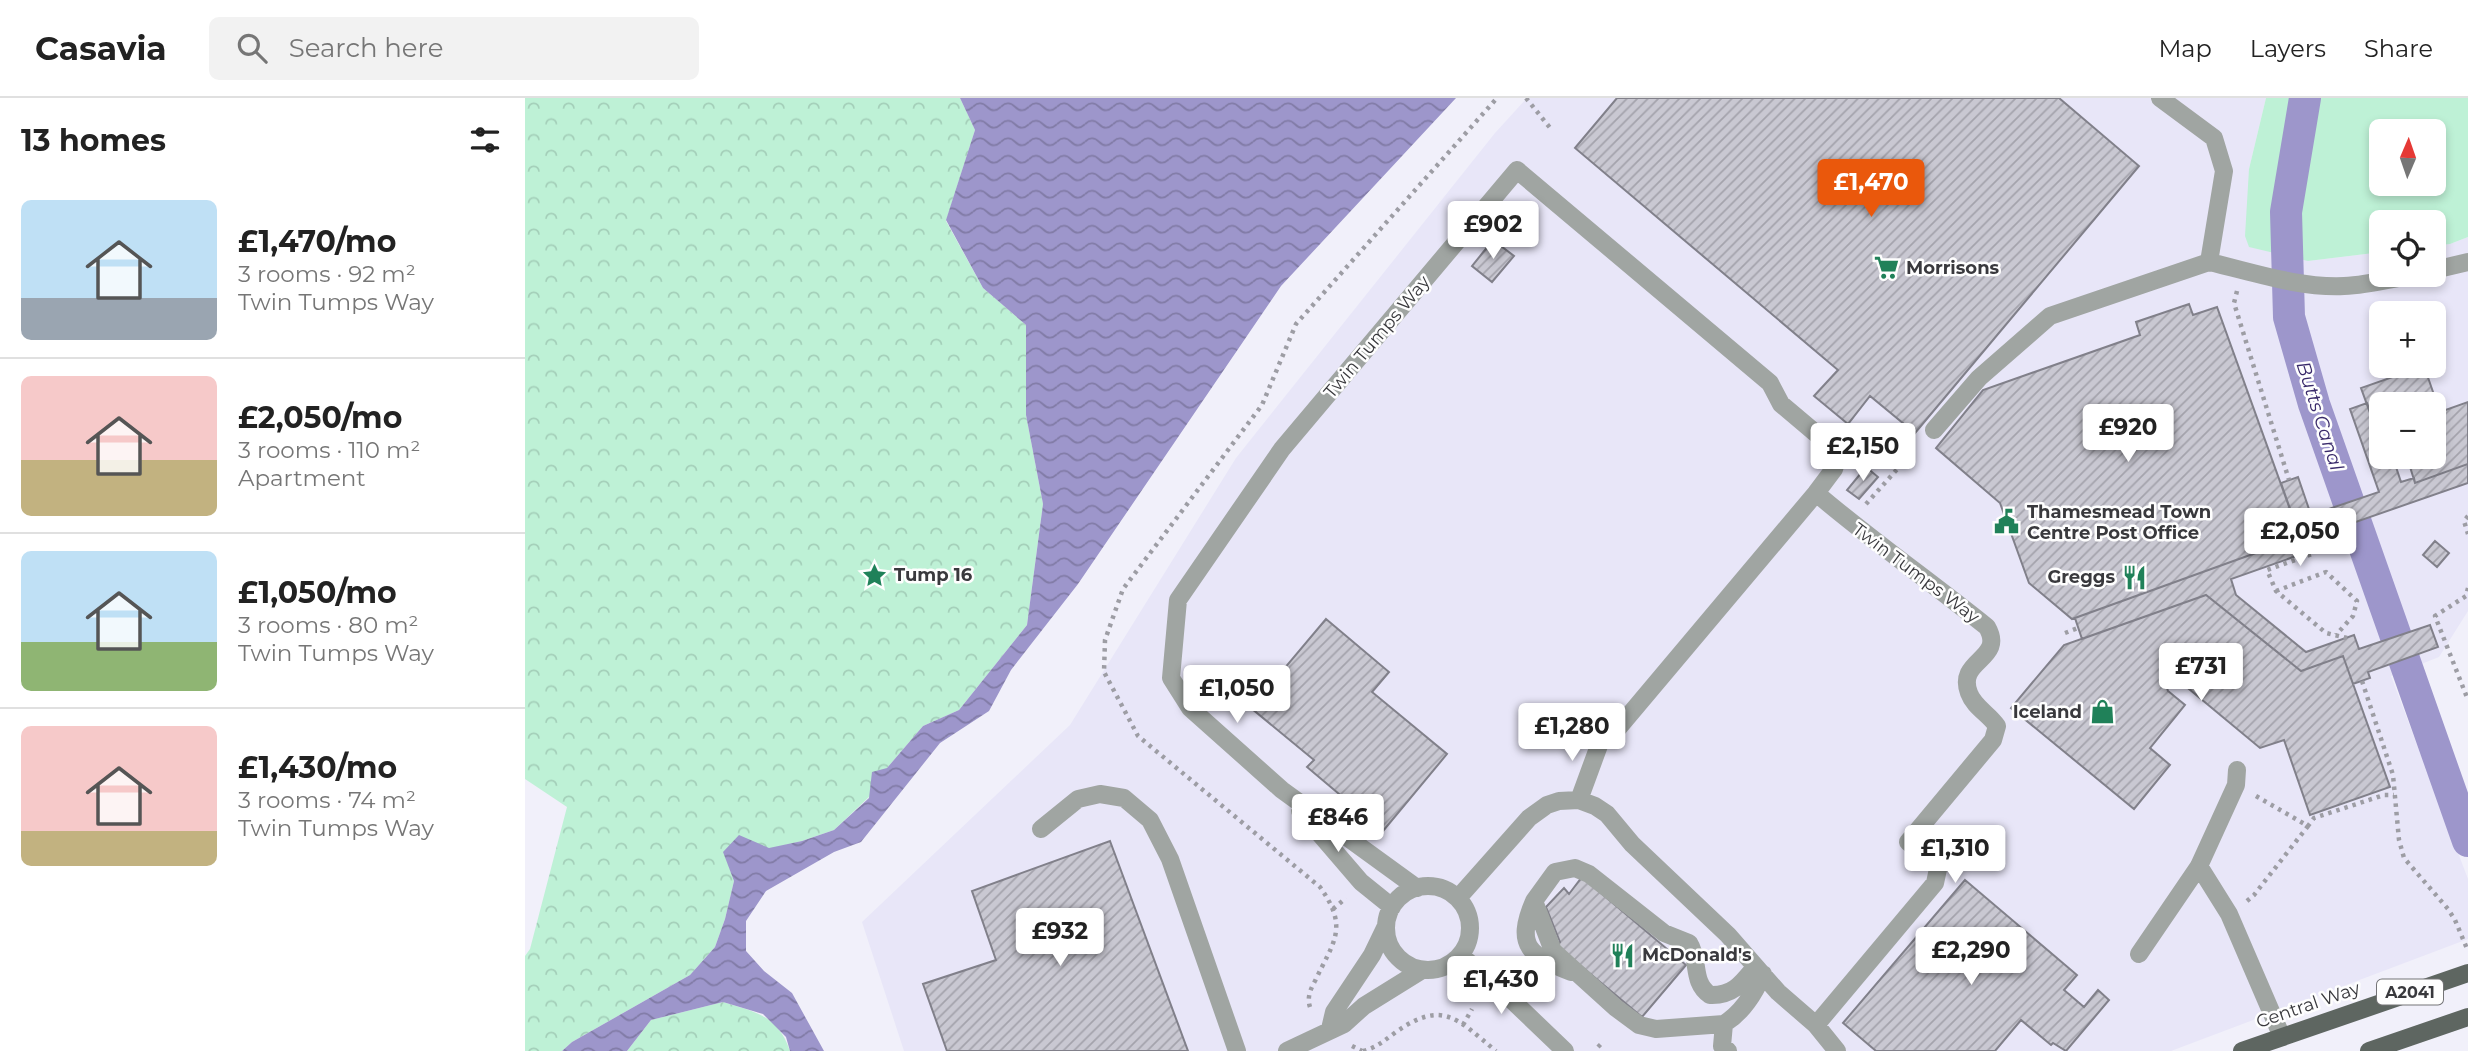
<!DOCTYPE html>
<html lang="en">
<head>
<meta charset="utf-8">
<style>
  :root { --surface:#fff; --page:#f2f2f2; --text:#222; --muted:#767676; --line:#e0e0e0; --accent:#ea580c }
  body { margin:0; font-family:Montserrat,sans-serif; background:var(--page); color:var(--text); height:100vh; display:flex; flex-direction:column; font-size:26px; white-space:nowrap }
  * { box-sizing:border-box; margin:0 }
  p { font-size:23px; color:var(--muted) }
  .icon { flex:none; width:38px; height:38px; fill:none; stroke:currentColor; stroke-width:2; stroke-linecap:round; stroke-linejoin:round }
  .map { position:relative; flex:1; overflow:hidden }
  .panel { display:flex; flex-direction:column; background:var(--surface); width:525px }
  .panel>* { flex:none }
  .needle { width:46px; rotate:2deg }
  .fabs { position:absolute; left:1844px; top:21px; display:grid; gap:14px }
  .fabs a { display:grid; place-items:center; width:77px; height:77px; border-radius:10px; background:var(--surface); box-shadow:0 4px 10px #0003; font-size:35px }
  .price { position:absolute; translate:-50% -60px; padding:0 16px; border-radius:7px; background:#fff; color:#222; font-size:23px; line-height:46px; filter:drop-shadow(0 2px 4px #0008) }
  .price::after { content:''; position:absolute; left:50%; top:42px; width:21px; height:16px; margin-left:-10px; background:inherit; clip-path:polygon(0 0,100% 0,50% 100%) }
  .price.active { background:var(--accent); color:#fff }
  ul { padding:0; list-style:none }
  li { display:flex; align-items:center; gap:21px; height:175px; padding:0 21px }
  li+li { border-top:2px solid var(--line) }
  li span { display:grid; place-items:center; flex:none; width:196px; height:140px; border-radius:10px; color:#555 }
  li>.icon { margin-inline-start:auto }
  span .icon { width:84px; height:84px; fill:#fffc; stroke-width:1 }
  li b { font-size:30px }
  h2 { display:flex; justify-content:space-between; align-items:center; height:84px; padding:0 21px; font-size:30px }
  header { display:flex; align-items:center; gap:42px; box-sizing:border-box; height:98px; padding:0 35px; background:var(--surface); border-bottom:2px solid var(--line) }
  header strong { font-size:33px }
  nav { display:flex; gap:38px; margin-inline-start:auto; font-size:24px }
  .search { width:490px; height:63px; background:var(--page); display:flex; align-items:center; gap:18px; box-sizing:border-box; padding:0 24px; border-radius:10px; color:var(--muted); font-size:26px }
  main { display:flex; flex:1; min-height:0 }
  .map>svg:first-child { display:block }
  .built { fill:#e8e6f8; fill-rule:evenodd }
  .green { fill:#bef1d6; fill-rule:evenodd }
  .forest { fill:url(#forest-crowns) }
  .water { fill:url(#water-waves) }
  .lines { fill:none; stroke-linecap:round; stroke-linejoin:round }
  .canal { stroke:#9d96cb; stroke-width:32 }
  .building { fill:url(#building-hatch); stroke:#81808a; stroke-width:2 }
  .path { stroke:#9d9da4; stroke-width:4.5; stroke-dasharray:3.5 5; stroke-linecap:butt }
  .minor { stroke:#a0a5a2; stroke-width:18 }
  .major { stroke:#5e6661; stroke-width:18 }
  .labels { text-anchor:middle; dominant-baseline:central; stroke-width:5; stroke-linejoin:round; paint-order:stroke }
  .shield { fill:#fefefe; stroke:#747477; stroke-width:2 }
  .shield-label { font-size:16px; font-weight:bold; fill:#39393d }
  .poi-label { font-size:18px; font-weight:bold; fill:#39393d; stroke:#fefefe; text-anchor:start }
  .street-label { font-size:18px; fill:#39393d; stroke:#fefefe }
  .water-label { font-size:19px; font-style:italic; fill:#392a6a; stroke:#fefefe }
</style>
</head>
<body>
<header>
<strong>Casavia</strong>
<div class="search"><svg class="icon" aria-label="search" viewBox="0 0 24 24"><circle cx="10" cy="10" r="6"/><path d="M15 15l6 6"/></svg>Search here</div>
<nav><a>Map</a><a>Layers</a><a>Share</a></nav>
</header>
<main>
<section class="panel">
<h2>13 homes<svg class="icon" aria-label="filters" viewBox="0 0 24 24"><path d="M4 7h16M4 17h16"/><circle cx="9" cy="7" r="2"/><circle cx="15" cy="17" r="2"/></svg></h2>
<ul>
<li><span style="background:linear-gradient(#bfe0f5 70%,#9aa5b1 0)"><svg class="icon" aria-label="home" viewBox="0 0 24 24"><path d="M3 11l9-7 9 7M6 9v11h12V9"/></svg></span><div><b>£1,470/mo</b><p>3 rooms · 92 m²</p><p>Twin Tumps Way</p></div></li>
<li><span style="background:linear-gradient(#f6c9c9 60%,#c2b280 0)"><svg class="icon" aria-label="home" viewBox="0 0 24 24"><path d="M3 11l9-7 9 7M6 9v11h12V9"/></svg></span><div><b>£2,050/mo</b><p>3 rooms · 110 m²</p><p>Apartment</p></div></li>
<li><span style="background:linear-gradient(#bfe0f5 65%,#8fb573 0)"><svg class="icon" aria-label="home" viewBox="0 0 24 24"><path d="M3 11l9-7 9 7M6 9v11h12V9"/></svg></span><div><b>£1,050/mo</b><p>3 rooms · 80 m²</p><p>Twin Tumps Way</p></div></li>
<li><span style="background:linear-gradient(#f6c9c9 75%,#c2b280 0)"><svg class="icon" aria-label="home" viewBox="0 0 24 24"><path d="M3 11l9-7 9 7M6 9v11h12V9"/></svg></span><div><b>£1,430/mo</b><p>3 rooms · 74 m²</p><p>Twin Tumps Way</p></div></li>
</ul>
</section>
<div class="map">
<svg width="1943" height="953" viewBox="0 0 1943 953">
  <defs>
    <pattern id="forest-crowns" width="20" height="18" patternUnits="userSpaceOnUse" patternTransform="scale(1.75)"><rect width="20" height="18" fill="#bef1d6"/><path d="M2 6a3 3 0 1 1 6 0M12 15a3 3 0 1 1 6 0" fill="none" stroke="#a4cfb9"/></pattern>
    <pattern id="water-waves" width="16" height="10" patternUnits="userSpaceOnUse" patternTransform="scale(1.75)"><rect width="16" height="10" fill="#9d96cb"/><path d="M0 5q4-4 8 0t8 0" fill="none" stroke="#817ba6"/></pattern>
    <pattern id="building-hatch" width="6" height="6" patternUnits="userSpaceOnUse" patternTransform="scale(1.75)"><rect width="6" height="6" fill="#c9c8d2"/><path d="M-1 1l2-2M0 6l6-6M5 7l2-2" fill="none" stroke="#a4a3ac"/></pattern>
  </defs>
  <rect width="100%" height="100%" fill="#f1f0fa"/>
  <path class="built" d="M1002,0H1741L1724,71L1783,163L1857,154V177H1909V148L1925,146L1943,139V513L1914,559L1866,578L1943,781V841L1646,953H379L337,824L545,627L711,360L970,35ZM1857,215H1909V268H1857ZM1857,306H1909V359H1857Z"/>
  <path class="green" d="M1741,0H1943V139L1925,146L1909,148V124H1857V154L1783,163L1724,149L1720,138L1724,71ZM1857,33H1909V86H1857Z"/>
  <path class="forest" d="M0,0H435L450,32L421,123L458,190L501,227V317L518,406L502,527L434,612L398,628L362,670L344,699L309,732L277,743L244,751L199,754L209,783L200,821L190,849L165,877L47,944L37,953H0V858L5,851L42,709L0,681Z
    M198,904C230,914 253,917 265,953H102L126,922Z"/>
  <path class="water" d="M435,0H931L756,188L553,486L486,572L464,613L415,645L336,744L309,754L241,793L221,823V853L239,873L267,895L299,953H265L261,939L238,916L198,904L126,922L102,953H37L47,944L165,877L190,849L200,821L209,783L198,754L214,737L244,750L277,743L309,732L344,700L347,674L362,670L398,628L434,612L502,527L518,406L501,317V227L458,190L421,122L450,32Z"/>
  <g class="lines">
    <path class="canal" d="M1780,0L1761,114L1764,219L1789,306L1943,743"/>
  </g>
  <path class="building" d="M1092,0H1534L1614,68L1390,335L1345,298L1323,326L1289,298L1313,272L1050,50Z
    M968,142L989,158L967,184L947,168Z
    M1664,206L1668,217L1692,209L1775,439L1547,521L1504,485L1475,405L1411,350L1458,292L1615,237L1611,224Z
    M1899,268L1915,314L1943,304V366L1890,385L1882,359H1909V306H1857V348L1836,290Z
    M1842,305L1857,348V359H1860L1862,363L1868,360L1876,384L1889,380L1890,385L1943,366V385L1793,437L1797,449L1706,481L1711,497L1781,554L1829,537L1834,551L1905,527L1913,549L1843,574L1845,580L1828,586L1818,558L1776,573L1681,497L1557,541L1550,520L1775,439L1756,385L1773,379L1786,417L1854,394L1825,311Z
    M1341,369L1353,379L1334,401L1322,392Z
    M1910,443L1924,455L1912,469L1898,457Z
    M1681,497L1776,573L1818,558L1865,689L1785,717L1759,642L1735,650L1646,576L1644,572L1637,575L1643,593L1660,607L1625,650L1645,667L1609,711L1486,610L1539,547Z
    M801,521L864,574L847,594L922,656L858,733L782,669L789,662L726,610Z
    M585,743L663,953H422L398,886L471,862L447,793Z
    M1057,779L1161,867L1117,919L1032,848L1035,844L1021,809L1039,790L1044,796Z
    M1440,782L1552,877L1539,892L1559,909L1573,892L1584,902L1541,953L1528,945L1526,947L1496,922L1470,953H1351L1318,925Z"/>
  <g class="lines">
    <path class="path" d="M1001,0L1026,31
      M1712,193L1709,205L1764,382
      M1341,406L1384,358
      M1943,418L1939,423L1943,436
      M1789,451L1790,455L1742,472L1751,493L1801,535L1822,540
      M1943,490L1941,498L1910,518L1943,602
      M1751,493L1801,474L1832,503L1828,518L1811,537
      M1540,535L1553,530
      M1837,583L1868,677L1874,742L1879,760L1923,811L1930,822L1943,853
      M1731,698L1783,728L1789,720L1859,697H1869
      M1722,803L1729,797L1783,728
      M808,811L821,800
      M785,909C782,900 785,892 790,883C809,843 824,830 795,789L613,638L579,574L580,542L598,491L737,307L771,226L972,0
      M938,927L947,911
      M827,948L837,953
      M1073,949L1079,943
      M838,953C851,950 860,942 871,934C918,901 932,921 971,953"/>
    <path class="minor" d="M1684,164C1728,174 1773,190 1819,188C1842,187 1866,181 1889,177
      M1909,172L1943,164
      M1409,332L1454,280L1525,218L1684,164L1699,73L1689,40L1635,0
      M775,713L836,784L867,809
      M516,731L553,701L575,696L599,700L625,722L645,761L712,953
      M1674,768L1704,816L1757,939
      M861 830a42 42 0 1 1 84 0a42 42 0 1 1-84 0Z
      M892,790L757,692L665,610L646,580L653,502L757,351L992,72L1245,285L1256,306L1307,349L1313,358L1309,371L1291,395L1084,641L1076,642L1054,702
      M933,800L1004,720L1022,707L1034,703L1054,702L1070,708L1082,716L1107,746L1203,837L1253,894L1291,927L1410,785L1413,771L1409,765L1383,744L1468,642L1472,628C1464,616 1449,609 1444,595C1431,561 1481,562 1462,529C1405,483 1346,442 1291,395
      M1009,803C989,849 1006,858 1046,874
      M1614,856L1674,768L1711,687L1712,672
      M936,858L969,885L1040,953
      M1199,926L1131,931L1114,927L1091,910L1028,853L1009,803L1030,774L1050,770L1064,776L1139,835L1164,845C1175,862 1166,884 1185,897C1208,898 1217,885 1230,869
      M1291,927L1312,953
      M805,931L809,914L847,857L861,828
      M762,953L819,926L839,908L897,872
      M1203,953L1197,948L1199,926C1218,914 1229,896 1238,876"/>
    <path class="major" d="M1717,953L1943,875
      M1844,953L1943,919"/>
  </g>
  <defs>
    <symbol id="supermarket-bare" viewBox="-9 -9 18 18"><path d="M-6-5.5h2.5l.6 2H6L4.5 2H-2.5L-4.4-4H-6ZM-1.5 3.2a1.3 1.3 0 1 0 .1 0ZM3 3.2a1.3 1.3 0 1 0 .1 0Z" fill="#208159" stroke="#fefefe" stroke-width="2.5" paint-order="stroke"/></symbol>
    <symbol id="civic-bare" viewBox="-9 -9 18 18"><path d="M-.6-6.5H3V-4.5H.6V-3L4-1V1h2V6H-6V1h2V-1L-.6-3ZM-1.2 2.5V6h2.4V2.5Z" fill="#208159" stroke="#fefefe" stroke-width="2.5" paint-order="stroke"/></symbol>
    <symbol id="sight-bare" viewBox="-9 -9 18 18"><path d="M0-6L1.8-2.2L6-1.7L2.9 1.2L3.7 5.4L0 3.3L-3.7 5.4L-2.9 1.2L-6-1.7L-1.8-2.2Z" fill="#208159" stroke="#fefefe" stroke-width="2.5" paint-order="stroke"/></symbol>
    <symbol id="restaurant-bare" viewBox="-9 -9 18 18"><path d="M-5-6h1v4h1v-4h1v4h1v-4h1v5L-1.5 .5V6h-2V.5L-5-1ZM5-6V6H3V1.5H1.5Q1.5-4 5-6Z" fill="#208159" stroke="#fefefe" stroke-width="2.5" paint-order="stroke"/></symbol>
    <symbol id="shop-bare" viewBox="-9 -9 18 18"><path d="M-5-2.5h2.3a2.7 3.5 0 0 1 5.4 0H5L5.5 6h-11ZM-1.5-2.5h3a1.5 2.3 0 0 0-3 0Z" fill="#208159" stroke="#fefefe" stroke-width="2.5" paint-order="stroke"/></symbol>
  </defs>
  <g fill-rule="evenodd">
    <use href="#supermarket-bare" x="1344" y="152" width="35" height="35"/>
    <use href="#civic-bare" x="1464" y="406" width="35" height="35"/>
    <use href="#sight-bare" x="332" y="460" width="35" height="35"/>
    <use href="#restaurant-bare" x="1592" y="462" width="35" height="35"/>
    <use href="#shop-bare" x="1560" y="596" width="35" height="35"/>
    <use href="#restaurant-bare" x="1080" y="840" width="35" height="35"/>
  </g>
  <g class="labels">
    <rect class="shield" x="1852" y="881.5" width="66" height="25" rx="5"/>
    <g class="shield-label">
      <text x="1885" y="894">A2041</text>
    </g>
    <g class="poi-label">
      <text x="1381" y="170">Morrisons</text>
      <text x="1502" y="414">Thamesmead Town<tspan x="1502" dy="21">Centre Post Office</tspan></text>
      <text x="369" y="477">Tump 16</text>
      <text x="1590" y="479" text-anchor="end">Greggs</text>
      <text x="1557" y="614" text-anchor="end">Iceland</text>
      <text x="1117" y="857">McDonald's</text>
    </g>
    <g class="street-label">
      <text transform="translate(852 239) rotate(-50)">Twin Tumps Way</text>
      <text transform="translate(1391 475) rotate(37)">Twin Tumps Way</text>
      <text transform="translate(1783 907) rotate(-19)">Central Way</text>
    </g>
    <g class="water-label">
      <text transform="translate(1795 318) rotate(72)">Butts Canal</text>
    </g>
  </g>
</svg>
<div class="fabs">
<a><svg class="needle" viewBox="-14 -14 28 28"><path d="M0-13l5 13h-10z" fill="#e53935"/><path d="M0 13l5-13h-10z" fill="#767676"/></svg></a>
<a><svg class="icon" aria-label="locate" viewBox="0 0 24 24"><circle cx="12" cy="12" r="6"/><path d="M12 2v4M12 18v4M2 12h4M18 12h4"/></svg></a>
<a>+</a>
<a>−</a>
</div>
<b class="price active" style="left:1346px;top:121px">£1,470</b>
<b class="price" style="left:968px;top:163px">£902</b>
<b class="price" style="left:1603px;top:366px">£920</b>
<b class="price" style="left:1338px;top:385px">£2,150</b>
<b class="price" style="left:1775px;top:470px">£2,050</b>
<b class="price" style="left:1676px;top:605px">£731</b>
<b class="price" style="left:712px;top:627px">£1,050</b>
<b class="price" style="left:1047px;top:665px">£1,280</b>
<b class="price" style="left:813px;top:756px">£846</b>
<b class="price" style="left:1430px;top:787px">£1,310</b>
<b class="price" style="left:535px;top:870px">£932</b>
<b class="price" style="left:1446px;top:889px">£2,290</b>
<b class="price" style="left:976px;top:918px">£1,430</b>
</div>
</main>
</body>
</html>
